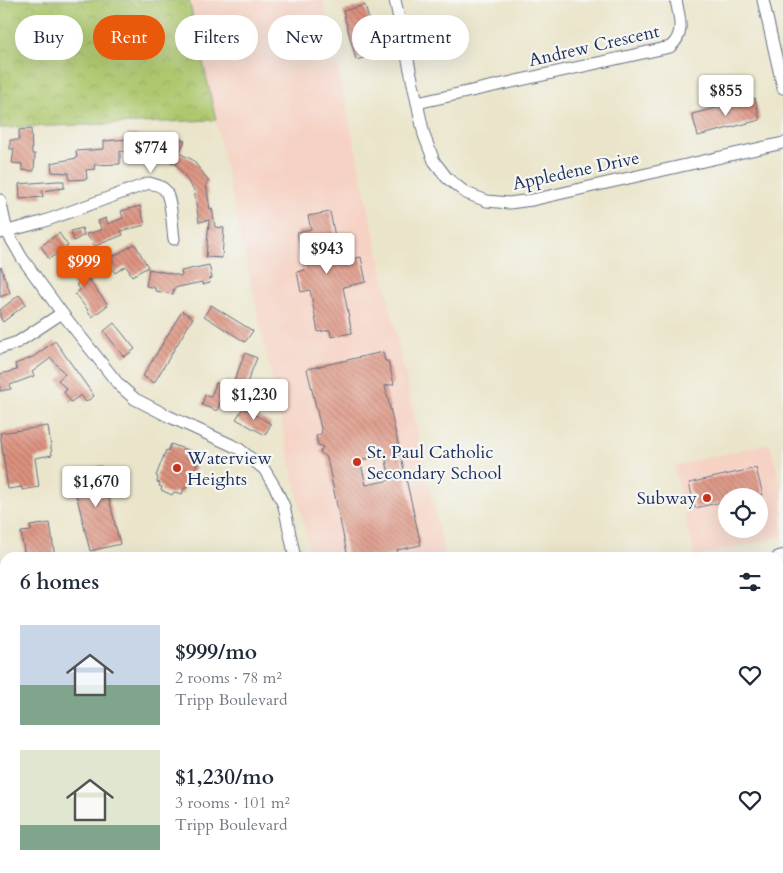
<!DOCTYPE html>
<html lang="en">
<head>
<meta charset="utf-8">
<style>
  :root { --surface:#fff; --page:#f6f6f7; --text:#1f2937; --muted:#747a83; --accent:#ea580c }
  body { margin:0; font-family:Cardo,serif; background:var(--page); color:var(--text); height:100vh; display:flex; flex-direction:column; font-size:19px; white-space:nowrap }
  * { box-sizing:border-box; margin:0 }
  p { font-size:16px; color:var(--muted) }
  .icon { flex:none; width:28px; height:28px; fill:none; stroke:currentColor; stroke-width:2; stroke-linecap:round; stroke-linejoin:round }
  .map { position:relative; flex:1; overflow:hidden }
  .drawer { position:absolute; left:0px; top:552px; width:784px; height:321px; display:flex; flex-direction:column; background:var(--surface); border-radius:15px 15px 0 0; box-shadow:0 5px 20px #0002 }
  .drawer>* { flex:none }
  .banner { position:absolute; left:15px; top:15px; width:500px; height:45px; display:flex; gap:10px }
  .tools { position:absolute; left:718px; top:488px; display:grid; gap:10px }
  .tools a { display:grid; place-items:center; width:50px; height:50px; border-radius:50%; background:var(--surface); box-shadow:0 5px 20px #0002; font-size:25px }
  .price { position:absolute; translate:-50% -42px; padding:0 11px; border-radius:5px; background:#fff; color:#222; font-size:16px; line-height:32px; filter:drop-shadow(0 1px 2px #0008) }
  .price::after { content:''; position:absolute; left:50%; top:30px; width:15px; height:11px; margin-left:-8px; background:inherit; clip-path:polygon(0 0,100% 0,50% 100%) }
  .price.active { background:var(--accent); color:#fff }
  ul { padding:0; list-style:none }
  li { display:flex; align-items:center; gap:15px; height:125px; padding:0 20px }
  li span { display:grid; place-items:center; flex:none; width:140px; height:100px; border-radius:0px; color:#555 }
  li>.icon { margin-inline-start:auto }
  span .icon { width:60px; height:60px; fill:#fffc; stroke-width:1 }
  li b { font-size:21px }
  h2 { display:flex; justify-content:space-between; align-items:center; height:60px; padding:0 20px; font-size:21px }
  .tag { padding:0 18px; border-radius:22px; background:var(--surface); box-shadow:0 5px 20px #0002; font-size:18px; line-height:45px }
  .tag.active { background:var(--accent); color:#fff }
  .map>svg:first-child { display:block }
  .built { fill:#f6d2c4; fill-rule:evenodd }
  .park { fill:url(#park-crowns); stroke:#647c66 }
  .building { fill:url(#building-back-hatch); fill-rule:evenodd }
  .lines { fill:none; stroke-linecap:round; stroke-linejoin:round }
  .minor-casing { stroke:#636f84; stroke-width:13 }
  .major-casing { stroke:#636f84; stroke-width:16 }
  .minor { stroke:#fff; stroke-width:11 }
  .major { stroke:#fff; stroke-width:14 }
  .poi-dot { fill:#c8321e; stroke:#f6f6f2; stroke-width:2 }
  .labels { text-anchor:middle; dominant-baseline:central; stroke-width:4.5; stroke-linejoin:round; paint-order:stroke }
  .street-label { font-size:18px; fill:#1b2f5e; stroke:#f6f6f2 }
  .poi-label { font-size:18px; fill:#1b2f5e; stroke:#f6f6f2; text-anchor:start }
</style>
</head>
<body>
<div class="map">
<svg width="783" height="873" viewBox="0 0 783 873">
  <defs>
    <pattern id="park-crowns" width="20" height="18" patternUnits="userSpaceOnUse" patternTransform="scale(1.25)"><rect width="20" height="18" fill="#aec86e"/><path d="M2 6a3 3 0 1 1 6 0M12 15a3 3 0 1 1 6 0" fill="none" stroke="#95ac62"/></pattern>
    <pattern id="building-back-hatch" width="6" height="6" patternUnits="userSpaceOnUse" patternTransform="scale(1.25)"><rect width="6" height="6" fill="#dd917e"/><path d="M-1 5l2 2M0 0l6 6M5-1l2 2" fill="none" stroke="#b2776a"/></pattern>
  </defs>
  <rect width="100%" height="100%" fill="#f6f6f2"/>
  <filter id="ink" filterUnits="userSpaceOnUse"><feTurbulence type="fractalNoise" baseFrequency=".02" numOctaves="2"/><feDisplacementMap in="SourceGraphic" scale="10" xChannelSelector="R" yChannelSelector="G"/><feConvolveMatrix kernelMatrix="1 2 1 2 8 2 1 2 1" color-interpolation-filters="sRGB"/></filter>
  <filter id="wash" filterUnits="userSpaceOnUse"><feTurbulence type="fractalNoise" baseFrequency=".0096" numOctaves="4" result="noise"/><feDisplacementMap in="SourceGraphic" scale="20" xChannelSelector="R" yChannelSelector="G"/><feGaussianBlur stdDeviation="1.12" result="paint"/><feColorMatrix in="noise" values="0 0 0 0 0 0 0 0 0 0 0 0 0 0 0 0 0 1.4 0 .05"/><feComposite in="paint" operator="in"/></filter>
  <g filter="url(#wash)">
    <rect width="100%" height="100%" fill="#eae5ca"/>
    <path class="built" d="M189,0H323L445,557H311Z
      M770,443L783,495V536L695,557L674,466ZM726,496H759V529H726Z
      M783,585V660L779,642V586Z
      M5,636V706L0,707V637Z
      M783,708V744L779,745V709Z"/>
    <path class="park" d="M0,0H189L216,120L0,128Z"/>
    <g id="blocks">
      <path class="building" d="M365,5L378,54L356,60L343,11Z
        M755,98L760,120L698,136L692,114Z
        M31,129L32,154H35L34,171L22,170V164L12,163L14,149H10V140H19V130Z
        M128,134L164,139L165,136L175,140L177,137L185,141L179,153L193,160L209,182L206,184L210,209L212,208L215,227L224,228L222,258L206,257L209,220L199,222L194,190L176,164L152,153V155L120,151V164L94,165L95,169L86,170L87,179L69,180V173L52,172L51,163L77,158L76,151L104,149V141L128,139Z
        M57,181H64V188L42,191L43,197L20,199L19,184Z
        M140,206L145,225L121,231L123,235L95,246L86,234L102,230L98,221L106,218L108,224L123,218L121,211Z
        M330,212L340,261L361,257L366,282L343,287L352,333L331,337L330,330L318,332L310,290L301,292L297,272L305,270L297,232L311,229L308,216Z
        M82,228L84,235L74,241L71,231Z
        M59,233L68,246L49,259L41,246Z
        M135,244L148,267L132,276L126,266L115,273L107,260Z
        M74,257L83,270L82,271L108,305L92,317L87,311L88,310L75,294L80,290L76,285L79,283L70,272L63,277L57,270Z
        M209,265L212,278L209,279L210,283L203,285L202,282L174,288L173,294L155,291V288L146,286L149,269L182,276L181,271Z
        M1,267L10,293L0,297V268Z
        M19,295L26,304L3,322L0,317V310Z
        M211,305L253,331L245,342L204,316Z
        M182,311L193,318L154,383L143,376Z
        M114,323L135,349L124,357L104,331Z
        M55,341L94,396L86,402L81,395L71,402L64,392L67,390L58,380L65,374L51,358L32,372L34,376L10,385L11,389L0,391V374L17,370L15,364L33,357Z
        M383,352L385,361H388L394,384L385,386L421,545L397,550L398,554L381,558H374L373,555L361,558H348L327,458L320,452L323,447L318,445L316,436L322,433L307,369ZM385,455L390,480L366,485L360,460Z
        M245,353L257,358L244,390L238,387L235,394L225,390L217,411L202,405L205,395L211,397L216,383L225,386L227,381L233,384Z
        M243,408L271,424L265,435L236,419Z
        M48,426L52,455L35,458L39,487L22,490V487L8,489L0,433Z
        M171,444L198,454L196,460L198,461L187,488H184L182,494L174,492L172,495L161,490L162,487L159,486L160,483L157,482L158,477L156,476L166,450L168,451Z
        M101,466L120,544L90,551L71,473Z
        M756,468L763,495L726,496V501L695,508L689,483Z
        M50,523L55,558H25L21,532L31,531L30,526Z"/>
    </g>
  </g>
  <g filter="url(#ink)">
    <use href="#blocks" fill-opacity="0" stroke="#636f84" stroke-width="1"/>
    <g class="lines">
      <defs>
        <path id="minor" d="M395,0L424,135L434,161L447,178L466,193L487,201L509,203L532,200L783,143
          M763,0L783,88
          M417,103L670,47C686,34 679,17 676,0
          M0,200L7,232L22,258L62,313L119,385L135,399L168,416L238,448L264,469L276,489L284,506L295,558
          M0,233L42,222L149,183C155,185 161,185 165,190C172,200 172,226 174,239
          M0,348L18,342L62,313
          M779,808L783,807
          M101,869L102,873
          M321,869V873
          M598,869L599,873
          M443,873L462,869"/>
        <path id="major" d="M779,558L783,557
          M0,723L5,722"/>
      </defs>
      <use href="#minor" class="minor-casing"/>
      <use href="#major" class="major-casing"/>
      <use href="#minor" class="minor"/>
      <use href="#major" class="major"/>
    </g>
  </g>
  <g class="poi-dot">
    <circle cx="357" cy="462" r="5"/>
    <circle cx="177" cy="468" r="5"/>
    <circle cx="707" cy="498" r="5"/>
  </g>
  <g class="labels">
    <g class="street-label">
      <text transform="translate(594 46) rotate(-13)">Andrew Crescent</text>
      <text transform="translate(576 171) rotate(-12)">Appledene Drive</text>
    </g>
    <g class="poi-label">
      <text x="367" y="452">St. Paul Catholic<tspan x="367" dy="21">Secondary School</tspan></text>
      <text x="187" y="458">Waterview<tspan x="187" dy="21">Heights</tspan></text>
      <text x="697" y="498" text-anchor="end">Subway</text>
    </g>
  </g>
</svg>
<div class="tools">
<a><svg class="icon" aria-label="locate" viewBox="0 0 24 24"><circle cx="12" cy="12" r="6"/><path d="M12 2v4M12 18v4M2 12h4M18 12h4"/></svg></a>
</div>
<b class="price" style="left:726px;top:117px">$855</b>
<b class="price" style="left:151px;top:174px">$774</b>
<b class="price" style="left:327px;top:275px">$943</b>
<b class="price active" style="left:84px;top:288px">$999</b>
<b class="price" style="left:254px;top:421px">$1,230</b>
<b class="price" style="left:96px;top:508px">$1,670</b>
<div class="banner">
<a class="tag">Buy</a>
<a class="tag active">Rent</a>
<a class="tag">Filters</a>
<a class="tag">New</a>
<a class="tag">Apartment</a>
</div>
<section class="drawer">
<h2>6 homes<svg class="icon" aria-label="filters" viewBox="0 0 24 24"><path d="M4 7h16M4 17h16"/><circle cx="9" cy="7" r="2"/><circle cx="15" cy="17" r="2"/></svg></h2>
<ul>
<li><span style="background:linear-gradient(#c9d6e8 60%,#7fa58c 0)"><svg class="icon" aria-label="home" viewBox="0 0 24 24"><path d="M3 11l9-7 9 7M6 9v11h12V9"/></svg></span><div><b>$999/mo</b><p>2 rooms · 78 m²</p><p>Tripp Boulevard</p></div><svg class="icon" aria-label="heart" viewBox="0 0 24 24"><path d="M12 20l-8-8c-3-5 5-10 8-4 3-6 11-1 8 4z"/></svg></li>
<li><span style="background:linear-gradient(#dfe7d0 75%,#7fa58c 0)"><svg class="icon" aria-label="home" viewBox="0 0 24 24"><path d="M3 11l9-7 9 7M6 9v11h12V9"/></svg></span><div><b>$1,230/mo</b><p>3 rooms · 101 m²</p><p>Tripp Boulevard</p></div><svg class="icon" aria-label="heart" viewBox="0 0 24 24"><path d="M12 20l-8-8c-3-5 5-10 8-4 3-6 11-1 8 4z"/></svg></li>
</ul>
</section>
</div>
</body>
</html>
